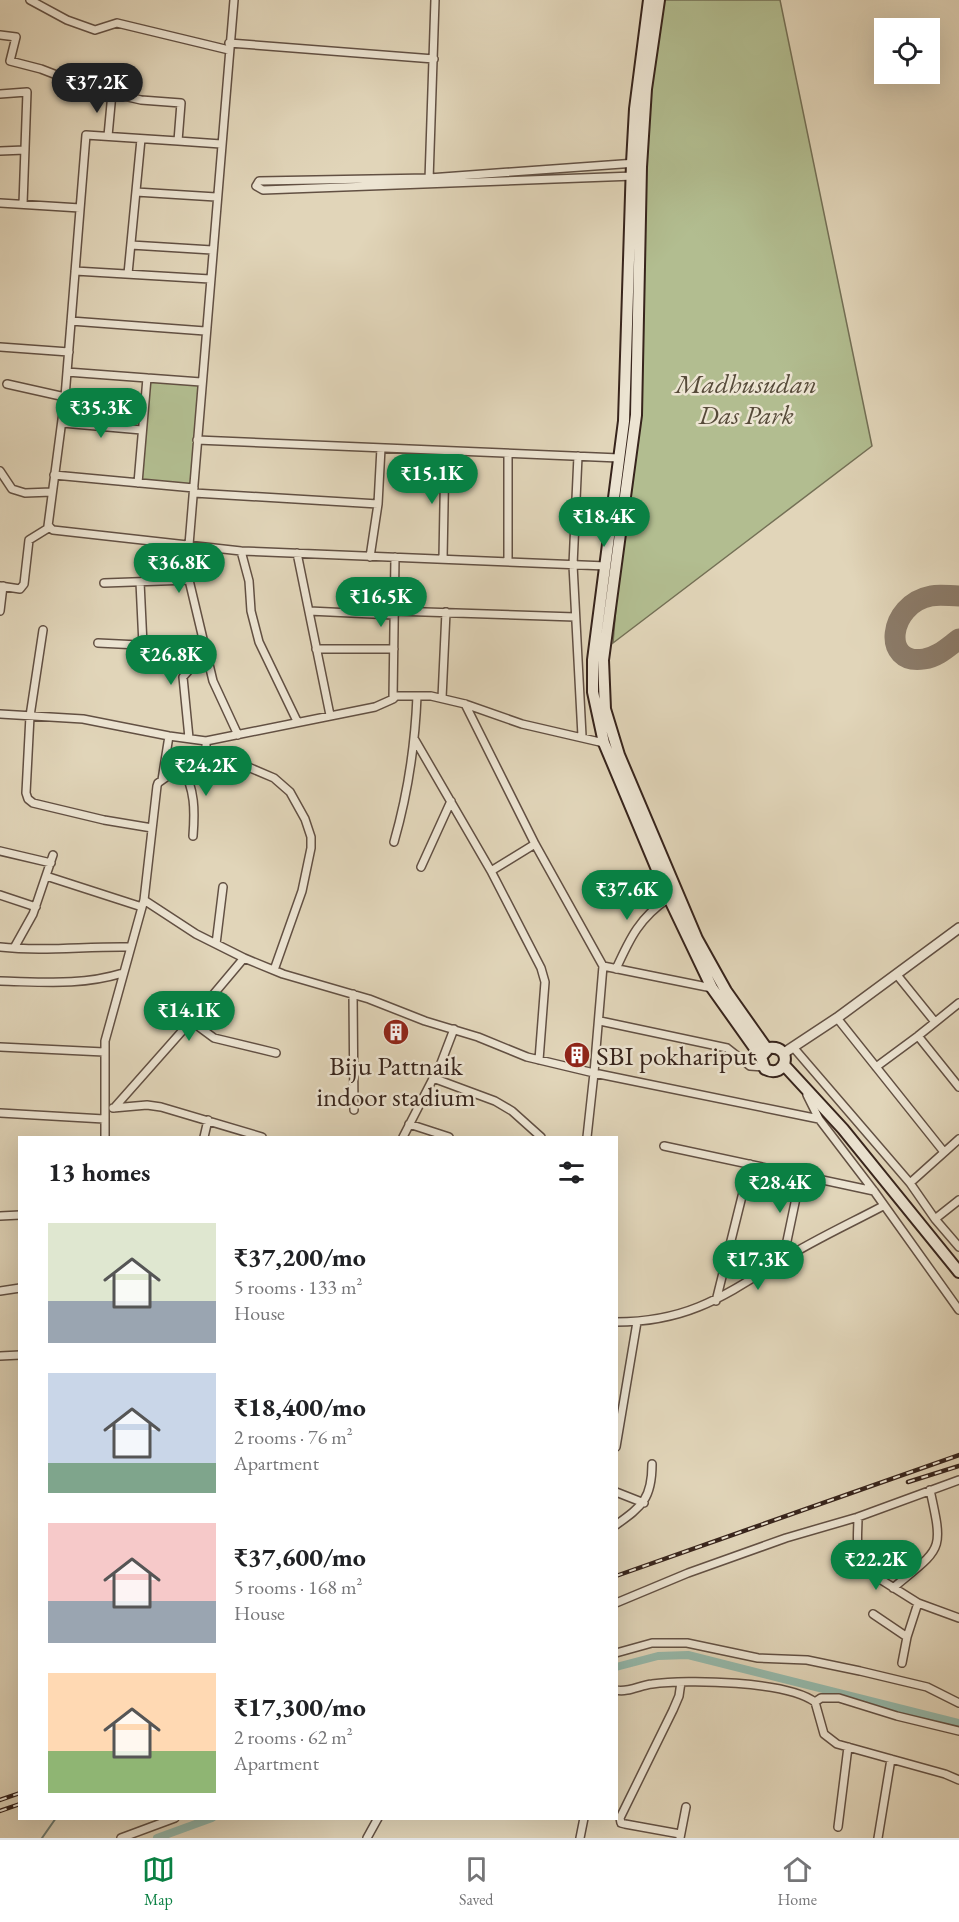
<!DOCTYPE html>
<html lang="en">
<head>
<meta charset="utf-8">
<style>
  :root { --surface:#fff; --page:#f6f6f6; --text:#202124; --muted:#757577; --line:#e0e0e0; --accent:#0b8043 }
  body { margin:0; font-family:"EB Garamond",serif; background:var(--page); color:var(--text); height:100vh; display:flex; flex-direction:column; font-size:22px; white-space:nowrap }
  * { box-sizing:border-box; margin:0 }
  p { font-size:20px; color:var(--muted) }
  .icon { flex:none; width:33px; height:33px; fill:none; stroke:currentColor; stroke-width:2; stroke-linecap:round; stroke-linejoin:round }
  .map { position:relative; flex:1; overflow:hidden }
  .drawer { position:absolute; left:18px; top:1136px; width:600px; height:684px; display:flex; flex-direction:column; background:var(--surface); border-radius:0px; box-shadow:0 6px 24px #0002 }
  .drawer>* { flex:none }
  .buttons { position:absolute; left:874px; top:18px; display:grid; gap:12px }
  .buttons a { display:grid; place-items:center; width:66px; height:66px; border-radius:0px; background:var(--surface); box-shadow:0 6px 24px #0002; font-size:30px }
  .price { position:absolute; translate:-50% -51px; padding:0 14px; border-radius:21px; background:var(--accent); color:#fff; font-size:20px; line-height:39px; filter:drop-shadow(0 2px 3px #0008) }
  .price::after { content:''; position:absolute; left:50%; top:36px; width:18px; height:14px; margin-left:-9px; background:inherit; clip-path:polygon(0 0,100% 0,50% 100%) }
  .price.active { background:#222; color:#fff }
  ul { padding:0; list-style:none }
  li { display:flex; align-items:center; gap:18px; height:150px; padding:0 30px }
  li span { display:grid; place-items:center; flex:none; width:168px; height:120px; border-radius:0px; color:#555 }
  li>.icon { margin-inline-start:auto }
  span .icon { width:72px; height:72px; fill:#fffc; stroke-width:1 }
  li b { font-size:26px }
  h2 { display:flex; justify-content:space-between; align-items:center; height:72px; padding:0 30px; font-size:26px }
  .menu { display:flex; justify-content:space-around; align-items:center; height:84px; border-top:2px solid var(--line); background:var(--surface); font-size:16px; color:var(--muted) }
  .menu a { display:grid; justify-items:center; gap:3px }
  .menu .active { color:var(--accent) }
  .map>svg:first-child { display:block }
  .green { fill:#b2bd90; stroke:#747056; stroke-width:1.5 }
  .lines { fill:none; stroke-linecap:round; stroke-linejoin:round }
  .stream { stroke:#6f7d72; stroke-width:2 }
  .canal { stroke:#95b9ab; stroke-width:8 }
  .taxiway { stroke:#8c7c6a; stroke-width:21 }
  .minor-casing { stroke:#625043; stroke-width:10 }
  .tertiary-casing { stroke:#625043; stroke-width:12 }
  .secondary-casing { stroke:#37241c; stroke-width:14 }
  .minor { stroke:#ece4d2; stroke-width:7 }
  .tertiary { stroke:#ece4d2; stroke-width:9 }
  .secondary { stroke:#ece4d2; stroke-width:10 }
  .rail-casing { stroke:#37241c; stroke-width:4.5 }
  .rail { stroke:#ece4d2; stroke-width:2; stroke-dasharray:7; stroke-linecap:butt }
  .labels { text-anchor:middle; dominant-baseline:central; stroke-width:5; stroke-linejoin:round; paint-order:stroke }
  .park-label { font-size:27px; font-style:italic; fill:#564a39; stroke:#ece4d2 }
  .poi-label { font-size:27px; fill:#37241c; stroke:#ece4d2; text-anchor:start }
</style>
</head>
<body>
<div class="map">
<svg width="959" height="1838" viewBox="0 0 959 1838">
  <rect width="100%" height="100%" fill="#e1d5b9"/>
  <filter id="stains"><feTurbulence type="fractalNoise" baseFrequency=".00333" numOctaves="4"/><feColorMatrix values="0 0 0 0 .2 0 0 0 0 .09 0 0 0 0 .02 0 0 0 .5 -.17"/></filter>
  <radialGradient id="worn" r=".72"><stop offset=".6" stop-color="#630" stop-opacity="0"/><stop offset="1" stop-color="#630" stop-opacity=".3"/></radialGradient>
  <path class="green" d="M659,0H780L872,446L613,643L638,335L641,175Z
    M149,380L200,384L194,487L139,482Z"/>
  <g class="lines">
    <path class="stream" d="M42,1838L56,1818"/>
    <path class="canal" d="M616,1667L658,1656L688,1655L959,1723
      M157,1838L212,1818"/>
    <path class="taxiway" d="M959,596C950,596 940,594 931,596C888,604 881,666 924,659C938,657 948,647 959,639"/>
    <defs>
      <path id="minor" d="M30,0L67,20L95,30L117,23L229,50
        M234,0L188,557L189,580L213,681L238,735
        M0,35L16,37L10,61L41,69L93,89L141,100L181,103L178,141L221,144
        M229,43L434,59
        M0,94L27,92L23,204
        M108,136L112,93
        M178,141L86,135L65,397L48,526L53,530L241,551L606,566
        M0,151L25,150
        M634,176L263,190L256,186L259,181L429,178L636,163
        M429,180L435,0
        M136,192L216,197
        M0,203L80,208
        M131,245L212,250
        M75,271L210,279
        M128,274L141,139
        M71,321L205,331
        M0,347L69,352
        M67,372L147,378
        M7,384L65,397
        M62,423L142,430
        M197,440L619,458
        M578,456L573,565L582,736
        M0,471L12,489L25,493L52,492
        M54,475L194,488
        M138,483L147,378L201,382
        M194,493L378,504
        M241,551L249,581L251,611L259,642L297,721
        M297,553L330,715
        M370,557L378,504L381,448
        M443,559L445,451
        M508,560V454
        M140,582L143,645
        M104,583L189,580
        M0,586L20,589L24,584L29,540L50,527
        M0,611L3,586
        M309,611L394,615
        M394,611L575,617
        M43,630L30,716L26,793L28,799L33,803L104,820L152,828
        M98,643L139,645L203,644
        M316,649H394
        M442,698L446,612
        M393,699L395,557
        M465,704L535,844L603,966L712,988
        M0,714L83,719L169,736L206,741
        M189,738L183,677L190,669L208,665
        M415,740L491,871L541,968L545,982L539,1060
        M206,749L274,778L290,792L305,819L311,837V848L302,891L274,970
        M182,766C195,790 195,810 193,836
        M162,780L169,736
        M394,842C408,793 415,747 417,696
        M0,851L51,863
        M421,867L451,801
        M491,871L535,844
        M46,876L142,907
        M0,895L36,907
        M144,900L196,934L244,958L283,974L369,999L425,1021L478,1037L527,1057L594,1073L587,1137
        M216,944L223,887
        M0,947C43,952 86,946 130,947
        M14,948L33,914L53,855
        M603,966L594,1073L819,1119L807,1095
        M616,969C630,938 640,917 669,898
        M897,975L935,1022
        M0,981C44,982 80,986 123,973
        M353,994L354,1110
        M837,1018L944,1152
        M191,1021L214,1038L276,1053
        M600,1021L727,1048L750,1066L764,1067
        M918,1036L959,1087
        M0,1047L104,1052
        M793,1047L910,1183L935,1219L959,1247
        M876,1067L918,1036L959,1003
        M433,1078L495,1101L512,1111L541,1137
        M113,1108L147,1105L161,1107L262,1137
        M114,1108L191,1021L244,958
        M0,1113L104,1119
        M819,1119L874,1191L959,1310
        M409,1124L449,1137
        M105,1137V1041L144,900L157,786L158,783L206,749V741L375,707L393,699L396,696H431L465,704L522,724L604,743
        M204,1137L208,1120
        M403,1137L441,1063L454,1029
        M664,1146L874,1191
        M910,1183L959,1139
        M0,1216L20,1215
        M935,1219L959,1200
        M783,1260L801,1174
        M0,1291L20,1288
        M716,1301L750,1164
        M616,1322C688,1322 724,1296 782,1260C814,1240 849,1224 883,1206
        M0,1356L20,1355
        M616,1447L637,1322
        M616,1492L644,1503
        M858,1517C858,1536 854,1556 867,1571L918,1603L959,1618
        M616,1525C642,1506 652,1499 652,1464
        M893,1588C942,1547 944,1553 930,1490
        M616,1603L688,1573L786,1538L858,1517L959,1480
        M873,1614L907,1637
        M616,1653L652,1643H687L758,1658L807,1660L860,1671L927,1687L959,1703
        M902,1663L907,1637L918,1603
        M616,1690C627,1693 641,1685 652,1684C687,1679 787,1681 815,1702L824,1734L837,1744L945,1774L959,1780
        M815,1702L821,1698H839L897,1716L959,1731
        M838,1827L848,1747
        M680,1834L625,1824L621,1823L620,1818L673,1710L679,1696L681,1682
        M121,1838L175,1818
        M367,1838L378,1818
        M580,1838L584,1818
        M680,1838L686,1807
        M878,1838L891,1759"/>
      <path id="tertiary" d="M784,1053L837,1018L959,928"/>
      <path id="secondary" d="M649,0L635,109L632,163L624,421L593,660V692L604,743L669,898L712,988L761,1057L765,1069C787,1080 794,1045 769,1048L761,1057
        M659,0L646,89L641,167L636,415L603,660L605,709L619,755L697,939L726,991L767,1049
        M784,1065L843,1129L959,1272"/>
    </defs>
    <use href="#minor" class="minor-casing"/>
    <use href="#tertiary" class="tertiary-casing"/>
    <use href="#secondary" class="secondary-casing"/>
    <use href="#minor" class="minor"/>
    <use href="#tertiary" class="tertiary"/>
    <use href="#secondary" class="secondary"/>
    <defs>
      <path id="rail" d="M908,1482L959,1466
        M616,1576L959,1455
        M0,1800L20,1793
        M0,1811L20,1804"/>
    </defs>
    <use href="#rail" class="rail-casing"/>
    <use href="#rail" class="rail"/>
  </g>
  <defs>
    <symbol id="building-disc" viewBox="-11 -11 22 22"><circle r="9.5" fill="#8f2418" stroke="#ece4d2"/><path d="M-4-6H4V6H1V3H-1V6H-4ZM-2.5-4.3h1.7v1.8h-1.7ZM.8-4.3h1.7v1.8H.8ZM-2.5-1h1.7V.8h-1.7ZM.8-1h1.7V.8H.8Z" fill="#fff"/></symbol>
  </defs>
  <g fill-rule="evenodd">
    <use href="#building-disc" x="381" y="1017" width="30" height="30"/>
    <use href="#building-disc" x="562" y="1040" width="30" height="30"/>
  </g>
  <g class="labels">
    <g class="park-label">
      <text x="746" y="383">Madhusudan<tspan x="746" dy="31">Das Park</tspan></text>
    </g>
    <g class="poi-label">
      <text x="596" y="1055">SBI pokhariput</text>
      <text x="396" y="1065" text-anchor="middle">Biju Pattnaik<tspan x="396" dy="31">indoor stadium</tspan></text>
    </g>
  </g>
  <rect width="100%" height="100%" filter="url(#stains)"/>
  <rect width="100%" height="100%" fill="url(#worn)"/>
</svg>
<div class="buttons">
<a><svg class="icon" aria-label="locate" viewBox="0 0 24 24"><circle cx="12" cy="12" r="6"/><path d="M12 2v4M12 18v4M2 12h4M18 12h4"/></svg></a>
</div>
<b class="price active" style="left:97px;top:114px">₹37.2K</b>
<b class="price" style="left:101px;top:439px">₹35.3K</b>
<b class="price" style="left:432px;top:505px">₹15.1K</b>
<b class="price" style="left:604px;top:548px">₹18.4K</b>
<b class="price" style="left:179px;top:594px">₹36.8K</b>
<b class="price" style="left:381px;top:628px">₹16.5K</b>
<b class="price" style="left:171px;top:686px">₹26.8K</b>
<b class="price" style="left:206px;top:797px">₹24.2K</b>
<b class="price" style="left:627px;top:921px">₹37.6K</b>
<b class="price" style="left:189px;top:1042px">₹14.1K</b>
<b class="price" style="left:780px;top:1214px">₹28.4K</b>
<b class="price" style="left:758px;top:1291px">₹17.3K</b>
<b class="price" style="left:876px;top:1591px">₹22.2K</b>
<section class="drawer">
<h2>13 homes<svg class="icon" aria-label="filters" viewBox="0 0 24 24"><path d="M4 7h16M4 17h16"/><circle cx="9" cy="7" r="2"/><circle cx="15" cy="17" r="2"/></svg></h2>
<ul>
<li><span style="background:linear-gradient(#dfe7d0 65%,#9aa5b1 0)"><svg class="icon" aria-label="home" viewBox="0 0 24 24"><path d="M3 11l9-7 9 7M6 9v11h12V9"/></svg></span><div><b>₹37,200/mo</b><p>5 rooms · 133 m²</p><p>House</p></div></li>
<li><span style="background:linear-gradient(#c9d6e8 75%,#7fa58c 0)"><svg class="icon" aria-label="home" viewBox="0 0 24 24"><path d="M3 11l9-7 9 7M6 9v11h12V9"/></svg></span><div><b>₹18,400/mo</b><p>2 rooms · 76 m²</p><p>Apartment</p></div></li>
<li><span style="background:linear-gradient(#f6c9c9 65%,#9aa5b1 0)"><svg class="icon" aria-label="home" viewBox="0 0 24 24"><path d="M3 11l9-7 9 7M6 9v11h12V9"/></svg></span><div><b>₹37,600/mo</b><p>5 rooms · 168 m²</p><p>House</p></div></li>
<li><span style="background:linear-gradient(#ffd9b3 65%,#8fb573 0)"><svg class="icon" aria-label="home" viewBox="0 0 24 24"><path d="M3 11l9-7 9 7M6 9v11h12V9"/></svg></span><div><b>₹17,300/mo</b><p>2 rooms · 62 m²</p><p>Apartment</p></div></li>
</ul>
</section>
</div>
<nav class="menu">
<a class="active"><svg class="icon" aria-label="map" viewBox="0 0 24 24"><path d="M3 6l6-2 6 2 6-2v14l-6 2-6-2-6 2zM9 4v14M15 6v14"/></svg>Map</a>
<a><svg class="icon" aria-label="saved" viewBox="0 0 24 24"><path d="M7 4h10v16l-5-4-5 4z"/></svg>Saved</a>
<a><svg class="icon" aria-label="home" viewBox="0 0 24 24"><path d="M3 11l9-7 9 7M6 9v11h12V9"/></svg>Home</a>
</nav>
</body>
</html>
